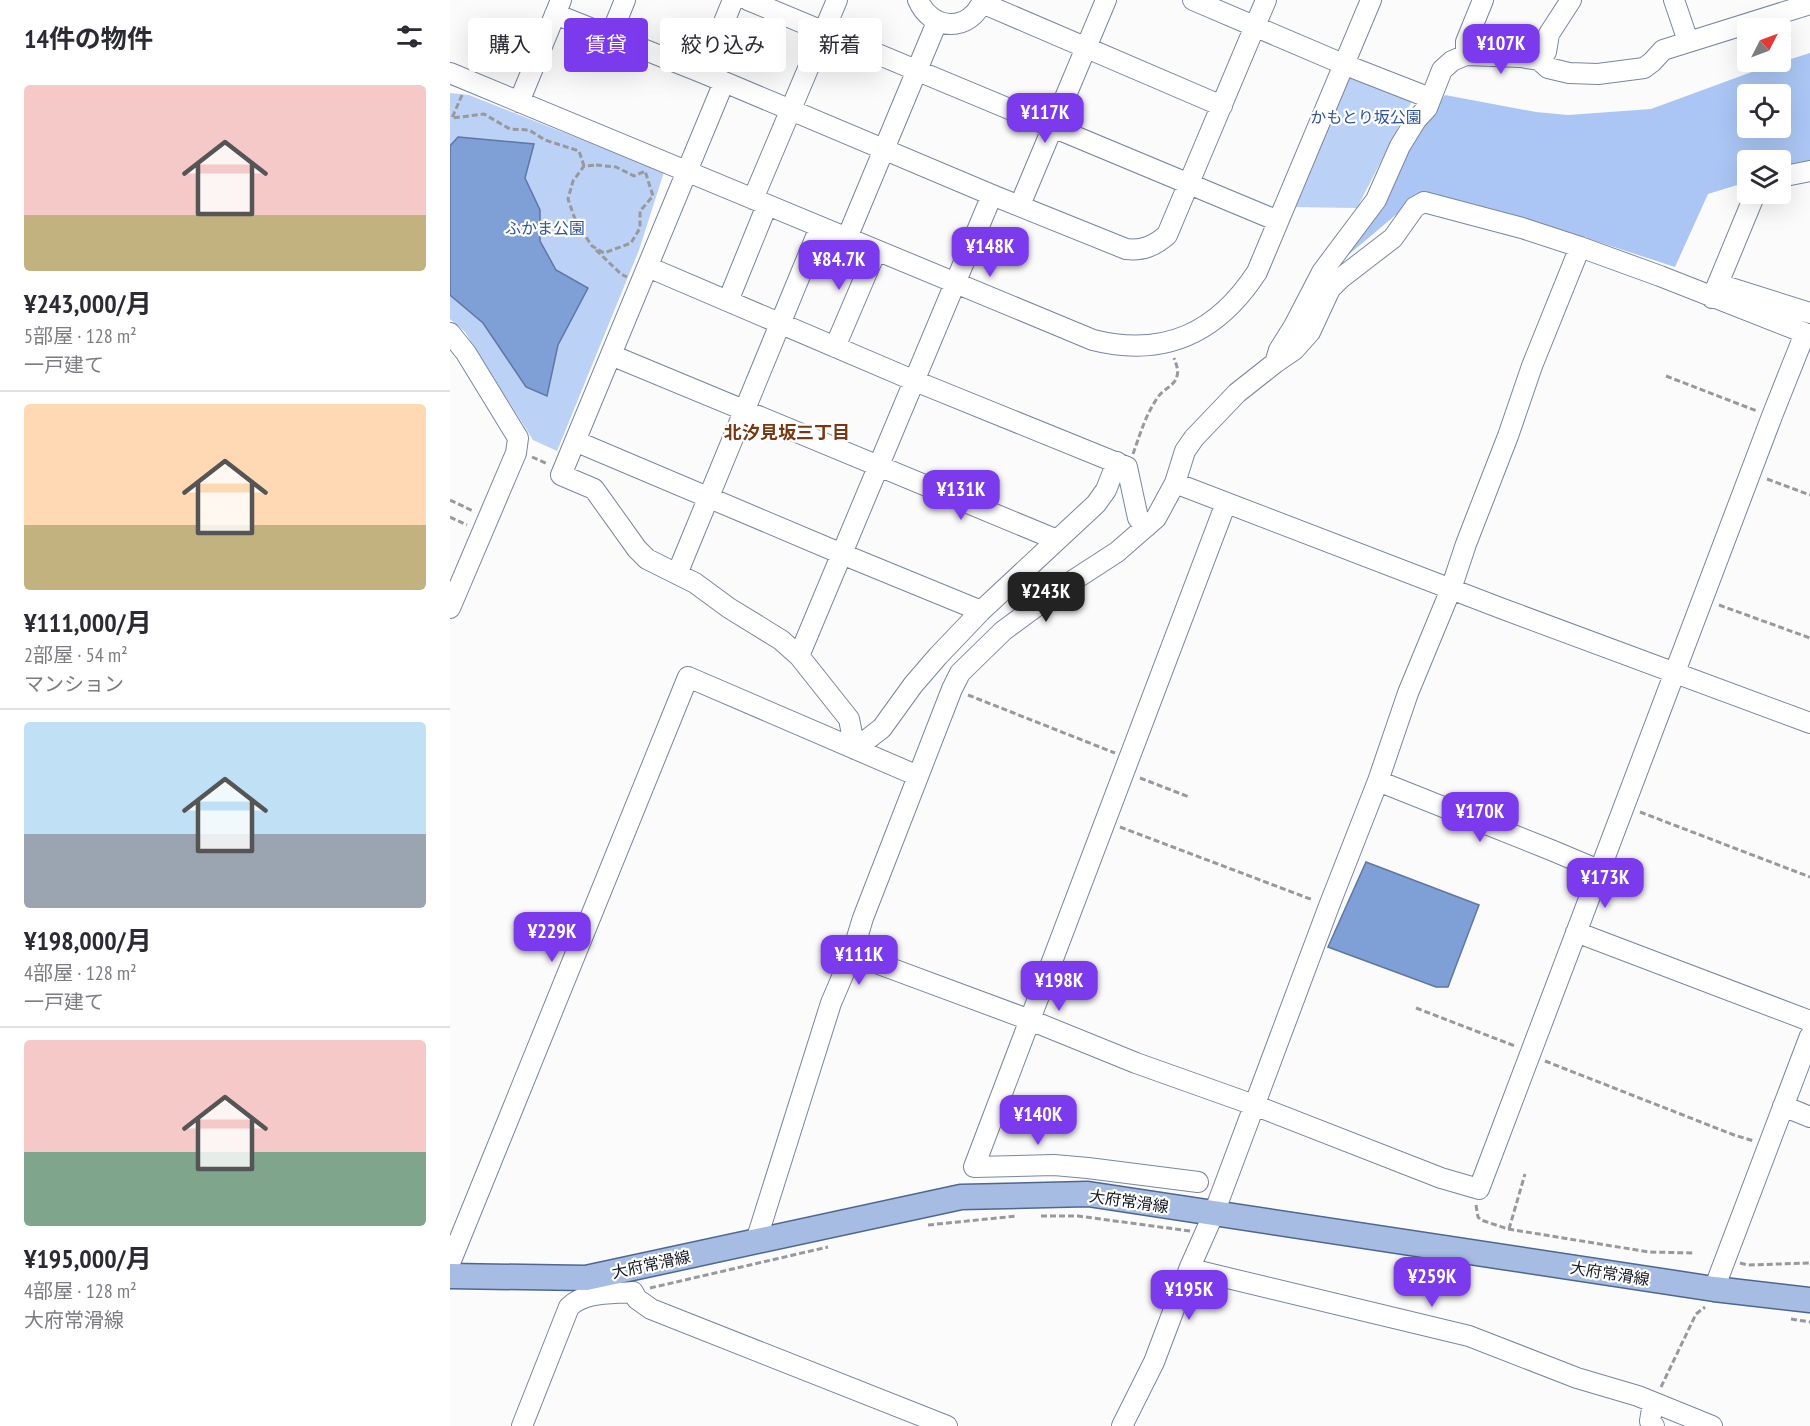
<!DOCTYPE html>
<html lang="ja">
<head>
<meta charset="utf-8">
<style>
  :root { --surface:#fff; --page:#f2f2f3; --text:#2b2b33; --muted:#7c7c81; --line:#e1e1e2; --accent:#7c3aed }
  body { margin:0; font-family:"PT Sans Narrow","Noto Sans JP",sans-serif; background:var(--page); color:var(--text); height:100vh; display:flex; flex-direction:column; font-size:22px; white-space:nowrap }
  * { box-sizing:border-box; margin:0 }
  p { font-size:20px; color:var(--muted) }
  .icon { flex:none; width:33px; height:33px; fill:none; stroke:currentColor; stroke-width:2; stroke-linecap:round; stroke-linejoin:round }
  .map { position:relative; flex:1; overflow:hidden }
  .details { display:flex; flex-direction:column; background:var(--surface); width:450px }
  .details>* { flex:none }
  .banner { position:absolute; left:18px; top:18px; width:570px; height:54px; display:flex; gap:12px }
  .needle { width:39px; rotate:48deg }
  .buttons { position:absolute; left:1287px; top:18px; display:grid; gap:12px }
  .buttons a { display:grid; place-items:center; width:54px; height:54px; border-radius:6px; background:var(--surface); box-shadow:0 6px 24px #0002; font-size:30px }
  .price { position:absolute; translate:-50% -51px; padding:0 14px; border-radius:12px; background:var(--accent); color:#fff; font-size:20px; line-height:39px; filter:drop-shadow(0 2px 3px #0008) }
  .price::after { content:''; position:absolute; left:50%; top:36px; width:18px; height:14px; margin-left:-9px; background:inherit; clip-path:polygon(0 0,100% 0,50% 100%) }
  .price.selected { background:#222; color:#fff }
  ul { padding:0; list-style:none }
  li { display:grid; align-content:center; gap:12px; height:318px; padding:0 24px }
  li+li { border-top:2px solid var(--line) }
  li span { display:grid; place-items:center; height:186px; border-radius:6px; color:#555 }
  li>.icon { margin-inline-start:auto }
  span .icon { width:108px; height:108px; fill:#fffc; stroke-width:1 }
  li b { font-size:26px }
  h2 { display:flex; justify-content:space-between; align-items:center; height:72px; padding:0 24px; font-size:26px }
  .pill { padding:0 21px; border-radius:6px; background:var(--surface); box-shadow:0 6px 24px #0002; font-size:21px; line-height:54px }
  .pill.selected { background:var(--accent); color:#fff }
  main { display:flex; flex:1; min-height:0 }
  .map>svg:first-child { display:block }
  .green { fill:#bcd1f6 }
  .forest { fill:#abc6f4; fill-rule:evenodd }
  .water { fill:#7f9fd7; stroke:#5f77a1; stroke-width:1.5 }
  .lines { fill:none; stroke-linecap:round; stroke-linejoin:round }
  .minor-casing { stroke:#79869e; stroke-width:22 }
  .major-casing { stroke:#4d6692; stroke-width:27 }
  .path { stroke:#97999d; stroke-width:3; stroke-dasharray:6 3; stroke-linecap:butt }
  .minor { stroke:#fff; stroke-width:20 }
  .major { stroke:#a6bce2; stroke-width:24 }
  .labels { text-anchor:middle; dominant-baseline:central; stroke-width:4.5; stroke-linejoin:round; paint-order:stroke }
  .park-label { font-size:16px; fill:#2f5499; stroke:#fff }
  .street-label { font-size:16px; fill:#141922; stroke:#fff }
  .neighbourhood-label { font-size:18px; font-weight:bold; fill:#773913; stroke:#fff }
</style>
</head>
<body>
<main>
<section class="details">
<h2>14件の物件<svg class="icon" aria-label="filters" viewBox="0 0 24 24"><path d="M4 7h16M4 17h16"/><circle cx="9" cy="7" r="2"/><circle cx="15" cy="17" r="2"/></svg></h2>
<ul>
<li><span style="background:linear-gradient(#f6c9c9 70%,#c2b280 0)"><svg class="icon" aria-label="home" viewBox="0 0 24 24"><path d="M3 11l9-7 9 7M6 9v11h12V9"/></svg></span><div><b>¥243,000/月</b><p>5部屋 · 128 m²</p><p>一戸建て</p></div></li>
<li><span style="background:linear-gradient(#ffd9b3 65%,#c2b280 0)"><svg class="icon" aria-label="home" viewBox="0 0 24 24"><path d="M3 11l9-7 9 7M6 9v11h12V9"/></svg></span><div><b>¥111,000/月</b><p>2部屋 · 54 m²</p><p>マンション</p></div></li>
<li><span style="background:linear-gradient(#bfe0f5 60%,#9aa5b1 0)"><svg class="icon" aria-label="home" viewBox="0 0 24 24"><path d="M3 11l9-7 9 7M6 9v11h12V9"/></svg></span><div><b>¥198,000/月</b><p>4部屋 · 128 m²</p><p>一戸建て</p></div></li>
<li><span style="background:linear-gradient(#f6c9c9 60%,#7fa58c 0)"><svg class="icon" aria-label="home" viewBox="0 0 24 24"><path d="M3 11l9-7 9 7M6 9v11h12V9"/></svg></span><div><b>¥195,000/月</b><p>4部屋 · 128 m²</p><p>大府常滑線</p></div></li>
</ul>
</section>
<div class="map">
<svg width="1360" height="1426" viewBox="0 0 1360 1426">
  <rect width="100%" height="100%" fill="#fbfbfb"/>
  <path class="green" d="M899,70L965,95L907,208L840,207Z
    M0,93L19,95L214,172L189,250L107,451L83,440L15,332L0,319Z"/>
  <path class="forest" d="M1360,53V171L1331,175L1330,160H1298L1297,182L1258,194L1225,267L1075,218L974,191L884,267L971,126L995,95L1086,112L1118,115L1201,109L1318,66ZM1298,94H1330V128H1298Z"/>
  <path class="water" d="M8,137L84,144L75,178L90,210V241L106,270L138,288L108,345L97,396L76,387L33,323L0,295V146Z
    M916,862L1029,905L998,987H986L878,947Z"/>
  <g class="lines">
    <defs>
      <path id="minor" d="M298,0L828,221
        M468,0C481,31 520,33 533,0
        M743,0L893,64L980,98
        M1224,0L1238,41
        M532,3L772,106
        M105,14L253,73L542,195L676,249C693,251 704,246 717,235L816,0
        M160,37L175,0
        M1016,55V42L1033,0
        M1089,60L1096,52L1099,34L1121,0
        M0,73L643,340C715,358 768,332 807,272L921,0
        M253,73L283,0
        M274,82L111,475L144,489L187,549L197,559L245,583L279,608L331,640L349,656L399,719L405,749L432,728L463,685L488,656L531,611L646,504L656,490L667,462
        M69,102L111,0
        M1330,177L1360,171
        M303,199L387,0
        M570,205L656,0
        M397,238L487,22
        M198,267L465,381L677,467L688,518L696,527
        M1268,284L1360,313
        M1262,298L1305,194
        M278,301L317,205
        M0,333L16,353L68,438L66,453L0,608
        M385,347L426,251
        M161,355L607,540
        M826,360L829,350L844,326L872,272L926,200L950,146L966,120L977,108L992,70L1002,61L1016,55L1071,57L1089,60L1098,68L1119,73L1148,74L1194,68L1202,62L1213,50L1360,4
        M125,441L392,554L531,611
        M725,483L1053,609L1360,723
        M227,574L370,227
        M349,656L542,195
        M928,781L1101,850L1139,866L1149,872
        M1126,932L1360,1021
        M1333,1106L1360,1117
        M748,1182L638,1168L604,1165L524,1167L776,503
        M306,1241L381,1003L402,954L413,918L502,689L510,673L553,631L610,589L667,552L706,518L725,483L735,451L744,438L787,393L825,363L844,350L860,332L880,289L891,278L943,238L965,207L974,202L1072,228L1130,247L1210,276L1355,333L1322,416L1029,1189L991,1178L804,1105L686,1063L580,1020L402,954
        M0,1263L238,677L468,776
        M740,1267L753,1272L1019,1336L1127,1378L1188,1396L1262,1426
        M1264,1289L1360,1036
        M1203,1403L1200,1421L1204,1426
        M72,1426L119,1307C135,1291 162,1294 183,1292L187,1299L201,1309L497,1426
        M672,1426L704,1362L740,1267L764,1213L879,906L928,781L958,693L1001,589L1016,544L1058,436L1082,366L1130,247"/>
      <path id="major" d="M0,1276L136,1278L511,1197L638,1194L1264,1289L1360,1300"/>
    </defs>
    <use href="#minor" class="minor-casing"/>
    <use href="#major" class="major-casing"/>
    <path class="path" d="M12,95L2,118L34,114L60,129L79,130L95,140L129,151L134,166
      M146,165L166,167L184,176L195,171L203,196L190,211V228L181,243L154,253L142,246L126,222L118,199L123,181L134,166Z
      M146,250L171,274L177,277
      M1216,376L1307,411
      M683,454C690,434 696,414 708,397C714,388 724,387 727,376C729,370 726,364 724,358
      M82,457L98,464
      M1317,479L1360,495
      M0,500L23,511
      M0,517L17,525
      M1269,605L1360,638
      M518,695L665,753
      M690,778L739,797
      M1190,812L1360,877
      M670,827L863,900
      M966,1008L1065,1046
      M1095,1061L1284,1135L1304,1141
      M1026,1205L1028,1217L1031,1220L1058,1229L1199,1252L1243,1253
      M591,1216H628L740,1231
      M478,1225L567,1216
      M1059,1229L1075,1174
      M1290,1263L1298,1265L1360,1263
      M200,1288L378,1247
      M1341,1319L1360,1322
      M1211,1387L1246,1314L1255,1307"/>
    <use href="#minor" class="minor"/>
    <use href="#major" class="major"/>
  </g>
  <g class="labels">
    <g class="park-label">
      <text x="916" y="117">かもとり坂公園</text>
      <text x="95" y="228">ふかま公園</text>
    </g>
    <g class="street-label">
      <text transform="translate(679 1201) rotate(8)">大府常滑線</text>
      <text transform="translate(201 1264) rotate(-12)">大府常滑線</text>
      <text transform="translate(1160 1273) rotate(9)">大府常滑線</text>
    </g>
    <g class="neighbourhood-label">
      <text x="337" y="432">北汐見坂三丁目</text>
    </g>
  </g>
</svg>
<div class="buttons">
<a><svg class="needle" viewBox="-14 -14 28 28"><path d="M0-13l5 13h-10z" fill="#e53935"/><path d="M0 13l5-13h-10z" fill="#7c7c81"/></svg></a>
<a><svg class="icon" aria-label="locate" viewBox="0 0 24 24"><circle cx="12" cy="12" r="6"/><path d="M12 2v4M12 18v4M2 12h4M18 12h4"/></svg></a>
<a><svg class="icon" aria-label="layers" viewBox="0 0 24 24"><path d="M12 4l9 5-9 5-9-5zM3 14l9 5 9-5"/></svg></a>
</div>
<b class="price" style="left:1051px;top:75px">¥107K</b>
<b class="price" style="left:595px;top:144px">¥117K</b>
<b class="price" style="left:540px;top:278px">¥148K</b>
<b class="price" style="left:389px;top:291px">¥84.7K</b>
<b class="price" style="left:511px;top:521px">¥131K</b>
<b class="price selected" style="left:596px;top:623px">¥243K</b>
<b class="price" style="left:1030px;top:843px">¥170K</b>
<b class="price" style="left:1155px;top:909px">¥173K</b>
<b class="price" style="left:102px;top:963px">¥229K</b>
<b class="price" style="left:409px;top:986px">¥111K</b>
<b class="price" style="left:609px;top:1012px">¥198K</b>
<b class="price" style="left:588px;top:1146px">¥140K</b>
<b class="price" style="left:982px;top:1308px">¥259K</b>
<b class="price" style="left:739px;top:1321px">¥195K</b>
<div class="banner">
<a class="pill">購入</a>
<a class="pill selected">賃貸</a>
<a class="pill">絞り込み</a>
<a class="pill">新着</a>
</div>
</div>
</main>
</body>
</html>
